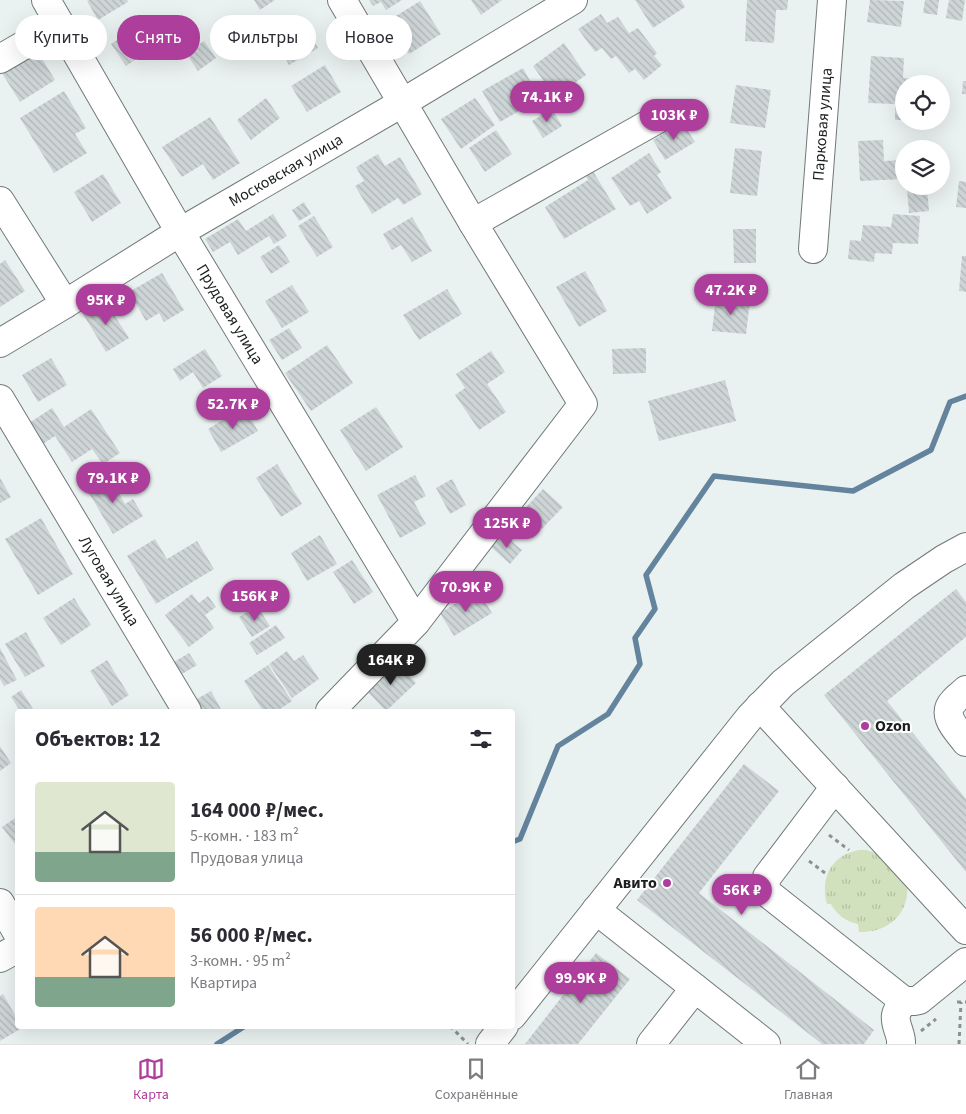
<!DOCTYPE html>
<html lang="ru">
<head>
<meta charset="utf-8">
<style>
  :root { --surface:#fff; --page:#f7f7f7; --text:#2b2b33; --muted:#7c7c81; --line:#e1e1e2; --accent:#ad3e9b }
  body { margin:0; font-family:"Source Sans 3",sans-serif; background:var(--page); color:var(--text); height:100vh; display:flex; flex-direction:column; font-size:19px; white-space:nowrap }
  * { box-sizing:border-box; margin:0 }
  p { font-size:16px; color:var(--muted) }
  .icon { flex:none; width:28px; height:28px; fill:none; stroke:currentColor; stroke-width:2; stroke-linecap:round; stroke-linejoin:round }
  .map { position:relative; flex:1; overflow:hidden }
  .panel { position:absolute; left:15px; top:709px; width:500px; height:320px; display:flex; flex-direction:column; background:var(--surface); border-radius:5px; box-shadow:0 5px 20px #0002 }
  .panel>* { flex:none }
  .top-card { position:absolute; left:15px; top:15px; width:500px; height:45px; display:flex; gap:10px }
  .buttons { position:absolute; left:895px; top:75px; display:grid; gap:10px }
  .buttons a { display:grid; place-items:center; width:55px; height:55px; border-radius:50%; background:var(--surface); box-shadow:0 5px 20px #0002; font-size:25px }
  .price { position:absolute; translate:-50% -42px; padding:0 11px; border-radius:18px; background:var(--accent); color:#fff; font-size:16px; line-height:32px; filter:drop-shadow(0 1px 2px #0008) }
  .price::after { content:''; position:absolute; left:50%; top:30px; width:15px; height:11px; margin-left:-8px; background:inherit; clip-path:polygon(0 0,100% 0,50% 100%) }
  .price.active { background:#222; color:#fff }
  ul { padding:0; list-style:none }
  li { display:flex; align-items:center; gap:15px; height:125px; padding:0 20px }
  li+li { border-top:1px solid var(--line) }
  li span { display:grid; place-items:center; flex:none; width:140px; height:100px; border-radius:5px; color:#555 }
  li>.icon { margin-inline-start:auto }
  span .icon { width:60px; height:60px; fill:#fffc; stroke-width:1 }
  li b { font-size:21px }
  h2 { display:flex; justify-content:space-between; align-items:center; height:60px; padding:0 20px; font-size:21px }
  .chip { padding:0 18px; border-radius:22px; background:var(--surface); box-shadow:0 5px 20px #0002; font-size:18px; line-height:45px }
  .chip.active { background:var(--accent); color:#fff }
  .tab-bar { display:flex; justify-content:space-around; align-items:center; height:70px; border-top:1px solid var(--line); background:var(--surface); font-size:14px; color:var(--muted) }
  .tab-bar a { display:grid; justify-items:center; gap:2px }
  .tab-bar .active { color:var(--accent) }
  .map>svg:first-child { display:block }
  .park { fill:url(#park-tufts) }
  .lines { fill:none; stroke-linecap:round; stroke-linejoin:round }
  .stream { stroke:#64849e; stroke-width:5.5 }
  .building { fill:url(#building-back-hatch) }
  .minor-casing { stroke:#727978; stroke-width:30 }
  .path { stroke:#8b9190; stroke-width:3; stroke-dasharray:4 4; stroke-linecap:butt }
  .minor { stroke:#fff; stroke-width:28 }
  .poi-dot { fill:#ad3e9b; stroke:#fff; stroke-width:2 }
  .labels { text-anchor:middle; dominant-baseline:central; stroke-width:4; stroke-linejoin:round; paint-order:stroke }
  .street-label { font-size:16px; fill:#1c1f1f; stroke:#fff }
  .poi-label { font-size:16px; font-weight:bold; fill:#1c1f1f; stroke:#fff; text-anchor:start }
</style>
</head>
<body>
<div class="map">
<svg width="966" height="1044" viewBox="0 0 966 1044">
  <defs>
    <pattern id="park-tufts" width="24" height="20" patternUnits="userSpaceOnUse" patternTransform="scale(1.25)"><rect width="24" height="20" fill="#d1e0bd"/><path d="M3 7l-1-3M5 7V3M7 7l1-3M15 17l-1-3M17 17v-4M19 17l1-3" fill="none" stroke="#b3c0a2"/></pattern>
    <pattern id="building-back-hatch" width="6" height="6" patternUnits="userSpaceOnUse" patternTransform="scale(1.25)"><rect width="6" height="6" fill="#ced5d7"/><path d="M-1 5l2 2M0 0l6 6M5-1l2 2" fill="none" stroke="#b0b6b8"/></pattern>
  </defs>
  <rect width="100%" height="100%" fill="#eaf2f1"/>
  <path class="park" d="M859,850H866L880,854L907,881C911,912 890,933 859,932L858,924C845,921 837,915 831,904H827C820,878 831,855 859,850Z"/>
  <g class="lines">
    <path class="stream" d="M512,842L520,839L558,746L608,714L640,664L635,638L655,609L646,575L714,476L853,491L931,450L950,402L966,396
      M217,1044L245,1026"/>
  </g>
  <path class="building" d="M89,0H127L128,2L98,20L87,1Z
    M254,0H275L260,10Z
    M369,0H402L386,10L381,2L373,6Z
    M471,0H502L481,15Z
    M635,0H681L685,7L653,28Z
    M747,0H788L787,10H776L774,43L745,41Z
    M870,0L904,1L901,27L867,22Z
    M925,0H939L937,15L923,13Z
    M949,0H965L962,21L946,18Z
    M420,1L441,34L409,54L388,21Z
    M601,14L607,23L618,17L629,33L638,28L657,53L654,56L662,65L644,80L635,69L629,73L616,56L611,59L602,48L595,52L578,29Z
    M301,20L318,48L289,65L273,37Z
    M138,26L153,48L126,66L111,44Z
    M204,41L216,58L198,71L186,53Z
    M32,42L55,80L20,102L0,70Z
    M564,43L586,75L555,97L533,66Z
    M871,56L904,58L903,78L921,79V84H904V120H895V104L868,103Z
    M325,65L341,92L307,112L291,86Z
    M523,68L540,99L500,122L482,91Z
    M963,81H966V94H962Z
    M736,85L771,90L765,128L730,123Z
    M64,91L86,128L75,134L87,153L54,173L20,118Z
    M266,98L280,118L251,140L237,120Z
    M475,98L495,125L461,149L441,119Z
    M552,109L562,126L543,138L532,121Z
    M210,117L240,163L213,180L203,164L182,177L162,147Z
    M682,122L695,142L665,160L653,140Z
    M496,130L512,154L485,172L469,148Z
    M883,140L884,161L904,160V179L860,181L858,141Z
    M735,148L762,151L757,196L730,193Z
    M649,153L661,172L657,175L672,198L647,214L639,201L630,206L611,178Z
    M378,154L385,166L400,157L422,194L403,205L398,198L372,214L355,186L364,181L356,167Z
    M591,168L616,209L564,239L545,207L588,180L583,172Z
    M103,174L121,203L92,222L74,192Z
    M959,181L966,182V208L956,207Z
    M927,187L929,211L909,213L907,189Z
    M304,202L311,214L299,221L292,210Z
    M273,214L287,236L274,244L269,236L238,255L230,242L213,252L205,239L238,219L246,231Z
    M893,214L920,216L918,244L893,243L892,254L875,253L874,262L848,259L850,240L861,241L863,225L891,227Z
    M314,216L333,247L317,257L298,226Z
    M412,217L432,251L412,262L401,245L392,250L383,234Z
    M733,229H756V263H734Z
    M279,245L290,262L271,274L260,257Z
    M962,256H966V292L959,291Z
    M5,260L25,291L0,307V264Z
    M585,271L607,311L579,327L556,287Z
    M162,273L184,310L164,322L159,313L146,321L129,292Z
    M292,285L309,312L282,328L265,301Z
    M447,289L462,314L419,340L403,315Z
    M716,297L750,301L746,334L712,331Z
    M105,301L129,338L106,352L83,314Z
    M289,328L302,348L282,360L269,340Z
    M327,345L353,383L311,411L285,373Z
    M646,348V373L613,374L612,349Z
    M205,349L222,376L203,388L193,372L180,381L173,369Z
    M491,351L505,372L487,384L506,412L479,430L455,395L465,388L456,374Z
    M51,358L67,385L38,402L22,375Z
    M725,380L736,421L659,441L648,401Z
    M244,407L258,431L221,452L208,429Z
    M376,407L403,447L366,471L340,430Z
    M52,408L64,427L91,409L120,453L103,464L92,449L72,462L55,436L40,446L26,425Z
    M277,464L302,504L281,517L256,478Z
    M107,473L125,504L133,499L143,516L113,534L85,486Z
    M415,475L426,496L414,502L426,524L400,538L377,495Z
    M0,478L11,497L0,503Z
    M452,479L466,505L450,514L436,488Z
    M543,489L563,507L533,538L514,520Z
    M41,518L73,574L38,595L5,539Z
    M503,534L522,550L510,564L491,547Z
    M320,535L337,564L307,581L291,553Z
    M155,539L167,559L197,541L214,569L156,604L127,556Z
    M352,560L373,592L354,604L333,572Z
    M956,589L966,602V637L887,701L966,799V872L824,695Z
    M478,590L492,613L454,636L440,613Z
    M192,594L199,603L208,596L216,607L205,615L214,628L189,647L165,615Z
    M74,598L91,625L61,645L43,618Z
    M257,606L270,626L252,637L239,617Z
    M276,625L285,638L257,655L249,643Z
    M26,632L45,666L25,677L5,644Z
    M0,648L17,680L4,686L0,679Z
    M287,651L294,661L303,655L319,679L292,698L269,664Z
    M189,653L197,665L182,674L174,662Z
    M107,660L129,695L112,706L90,671Z
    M396,661L416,683L386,711L365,689Z
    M268,665L292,701L277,711H263L244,681Z
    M21,690L33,709L28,711H20L11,697Z
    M211,691L222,711H202L195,700Z
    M0,746L11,763L0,771Z
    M744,764L779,791L699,893L874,1030L864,1044H822L637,900Z
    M18,816V848L2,827Z
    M596,953L630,979L578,1044H525Z
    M3,994L18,1020V1026H21L22,1028L0,1041V996Z"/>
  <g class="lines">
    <defs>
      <g id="minor">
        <path id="s1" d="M46,0L180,232L416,622L330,711"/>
        <path d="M342,0L473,223L583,404L416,622"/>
        <path d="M0,59L60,24"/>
        <path d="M0,201L65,304"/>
        <path d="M473,223L663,116"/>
        <path id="s2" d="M813,249L832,0"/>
        <path id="s3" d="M0,343L65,304L180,232L402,103L573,0"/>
        <path id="s4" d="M0,399L187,711"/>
        <path d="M966,690C962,694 957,697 954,701C940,715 957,730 966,742"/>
        <path d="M760,706L966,930"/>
        <path d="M835,787L767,877C765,885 765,889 770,895L904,1001H914L919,1000L966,962"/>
        <path d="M0,903L18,934"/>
        <path d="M596,910L766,1044"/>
        <path d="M0,958L18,948"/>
        <path d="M512,1016L750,717L783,683L904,586L944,559L966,547"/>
        <path d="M490,1044L504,1026"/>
        <path d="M651,1044L695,988"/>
        <path d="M901,1044C902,1034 894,1025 896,1015C897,1010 901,1005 904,1001"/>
      </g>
    </defs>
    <use href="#minor" class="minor-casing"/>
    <path class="path" d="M829,835L849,850
      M809,861L825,873
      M957,1002H966
      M450,1026L468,1044
      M921,1031L936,1019
      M959,1044L961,1002"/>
    <use href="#minor" class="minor"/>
  </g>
  <g class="poi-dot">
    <circle cx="865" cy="726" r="5"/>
    <circle cx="667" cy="883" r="5"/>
  </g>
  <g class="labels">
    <g class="street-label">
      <text stroke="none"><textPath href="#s2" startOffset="125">Парковая улица</textPath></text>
      <text stroke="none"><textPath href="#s3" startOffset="334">Московская улица</textPath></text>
      <text stroke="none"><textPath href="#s1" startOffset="364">Прудовая улица</textPath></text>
      <text stroke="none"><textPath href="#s4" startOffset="212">Луговая улица</textPath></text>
    </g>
    <g class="poi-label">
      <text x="875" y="726">Ozon</text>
      <text x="657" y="883" text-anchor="end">Авито</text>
    </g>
  </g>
</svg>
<div class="buttons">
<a><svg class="icon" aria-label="locate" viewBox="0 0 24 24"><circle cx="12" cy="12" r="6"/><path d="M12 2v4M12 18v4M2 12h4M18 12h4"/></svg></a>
<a><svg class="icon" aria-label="layers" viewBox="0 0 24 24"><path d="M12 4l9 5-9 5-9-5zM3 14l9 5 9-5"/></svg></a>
</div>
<b class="price" style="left:547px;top:123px">74.1K ₽</b>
<b class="price" style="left:674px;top:141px">103K ₽</b>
<b class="price" style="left:731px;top:316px">47.2K ₽</b>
<b class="price" style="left:106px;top:326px">95K ₽</b>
<b class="price" style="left:233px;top:430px">52.7K ₽</b>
<b class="price" style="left:113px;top:504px">79.1K ₽</b>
<b class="price" style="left:507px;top:549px">125K ₽</b>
<b class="price" style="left:466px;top:613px">70.9K ₽</b>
<b class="price" style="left:255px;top:622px">156K ₽</b>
<b class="price active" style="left:391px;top:686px">164K ₽</b>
<b class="price" style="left:742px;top:916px">56K ₽</b>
<b class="price" style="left:581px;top:1004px">99.9K ₽</b>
<div class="top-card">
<a class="chip">Купить</a>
<a class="chip active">Снять</a>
<a class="chip">Фильтры</a>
<a class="chip">Новое</a>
</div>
<section class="panel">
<h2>Объектов: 12<svg class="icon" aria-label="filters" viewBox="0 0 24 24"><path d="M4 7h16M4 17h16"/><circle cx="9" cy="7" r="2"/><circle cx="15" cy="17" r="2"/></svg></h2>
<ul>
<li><span style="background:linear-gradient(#dfe7d0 70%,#7fa58c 0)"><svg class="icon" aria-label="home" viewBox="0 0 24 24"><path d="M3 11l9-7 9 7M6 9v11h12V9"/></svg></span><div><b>164 000 ₽/мес.</b><p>5-комн. · 183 m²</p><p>Прудовая улица</p></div></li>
<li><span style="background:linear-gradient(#ffd9b3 70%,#7fa58c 0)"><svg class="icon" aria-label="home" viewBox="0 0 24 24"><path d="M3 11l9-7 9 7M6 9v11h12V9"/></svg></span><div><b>56 000 ₽/мес.</b><p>3-комн. · 95 m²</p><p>Квартира</p></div></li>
</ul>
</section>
</div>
<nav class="tab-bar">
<a class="active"><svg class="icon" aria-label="map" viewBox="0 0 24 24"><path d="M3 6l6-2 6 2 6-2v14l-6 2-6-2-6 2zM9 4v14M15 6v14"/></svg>Карта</a>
<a><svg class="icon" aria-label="saved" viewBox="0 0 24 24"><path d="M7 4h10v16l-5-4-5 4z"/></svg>Сохранённые</a>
<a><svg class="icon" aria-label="home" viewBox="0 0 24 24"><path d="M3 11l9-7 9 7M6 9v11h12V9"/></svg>Главная</a>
</nav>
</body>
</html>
